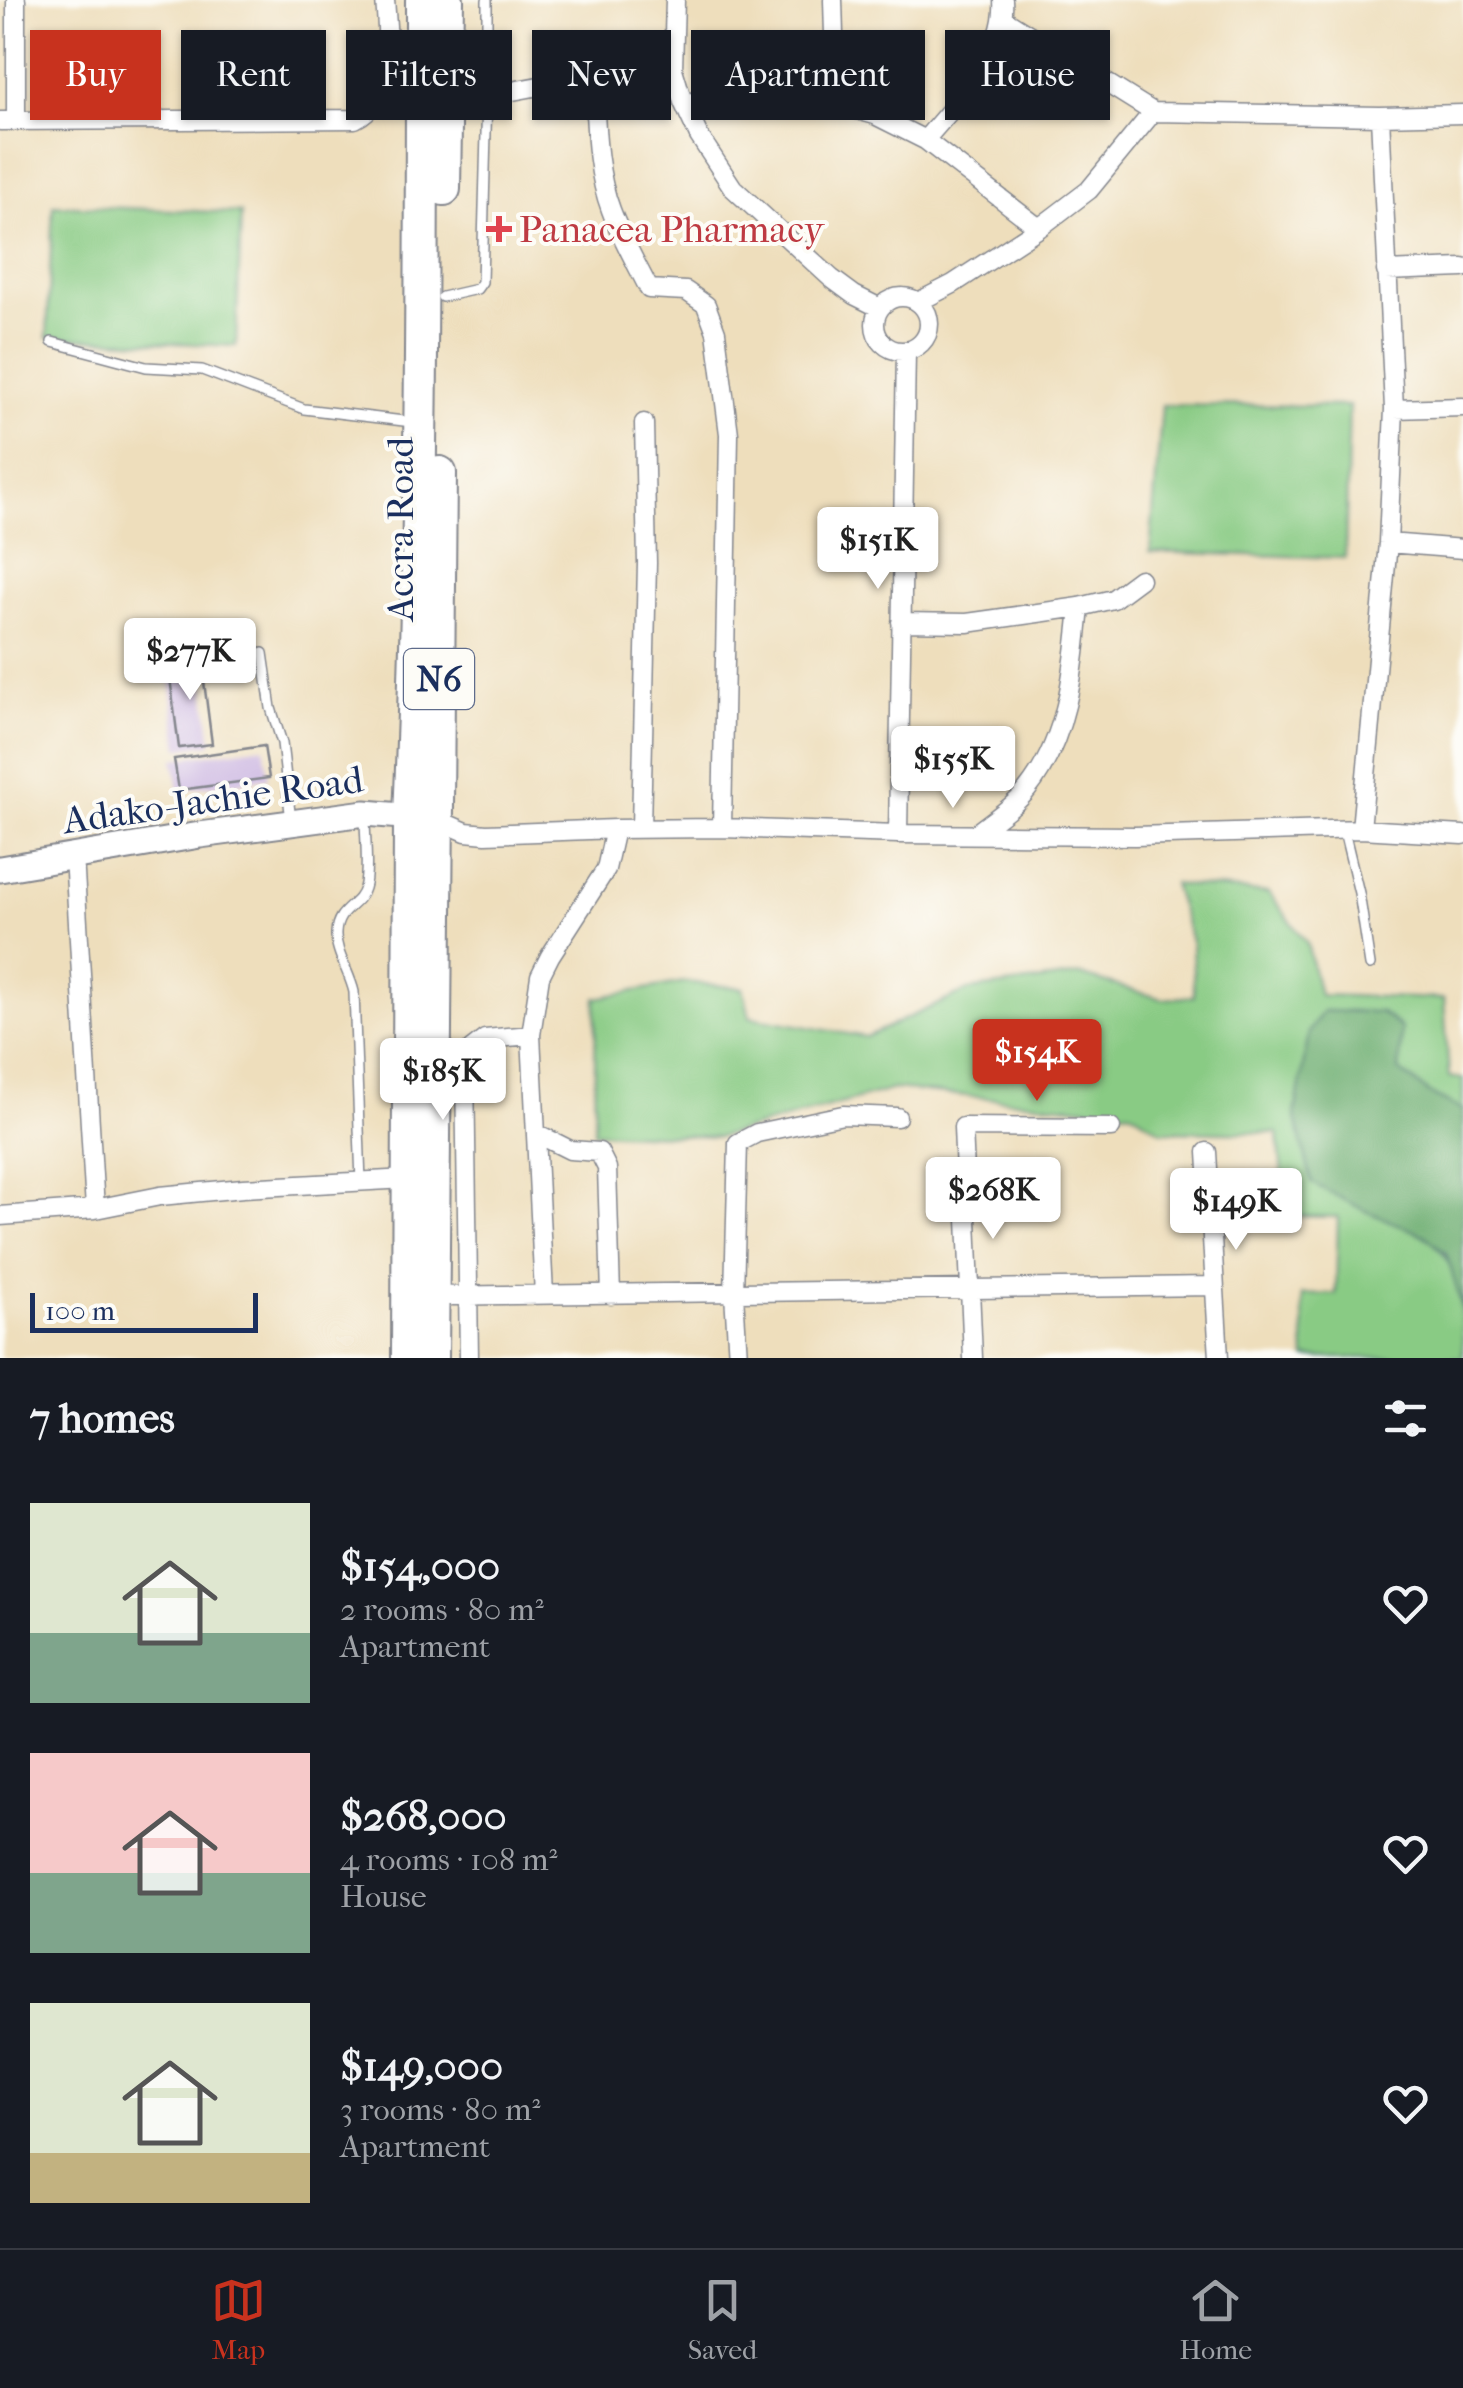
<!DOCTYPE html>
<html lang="en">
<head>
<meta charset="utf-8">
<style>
  :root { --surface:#171b24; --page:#20242c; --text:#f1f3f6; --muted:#9ea1a6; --line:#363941; --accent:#c8321e }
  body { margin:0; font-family:"IM FELL French Canon",serif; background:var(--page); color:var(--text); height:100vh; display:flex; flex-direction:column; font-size:38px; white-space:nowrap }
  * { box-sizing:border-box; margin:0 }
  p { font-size:32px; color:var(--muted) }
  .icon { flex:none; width:55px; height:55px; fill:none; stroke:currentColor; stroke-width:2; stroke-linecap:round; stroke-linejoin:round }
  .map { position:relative; height:1358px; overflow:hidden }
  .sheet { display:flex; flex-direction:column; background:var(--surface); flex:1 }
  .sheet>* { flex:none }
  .banner { position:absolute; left:30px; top:30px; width:1405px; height:90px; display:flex; gap:20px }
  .scale { position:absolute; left:30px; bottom:25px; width:228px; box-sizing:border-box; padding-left:10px; border:5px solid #1b2f5e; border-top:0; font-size:28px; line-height:35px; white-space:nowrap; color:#1b2f5e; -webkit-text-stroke:8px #fdfcf7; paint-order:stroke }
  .price { position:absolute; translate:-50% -85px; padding:0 22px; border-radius:10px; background:#fff; color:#222; font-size:32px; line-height:65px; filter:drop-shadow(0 2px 5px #0008) }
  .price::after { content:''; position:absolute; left:50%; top:60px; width:30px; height:22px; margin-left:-15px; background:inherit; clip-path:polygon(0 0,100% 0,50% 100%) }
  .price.current { background:var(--accent); color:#fff }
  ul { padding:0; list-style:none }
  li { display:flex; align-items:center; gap:30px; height:250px; padding:0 30px }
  li span { display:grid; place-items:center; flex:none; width:280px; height:200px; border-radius:0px; color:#555 }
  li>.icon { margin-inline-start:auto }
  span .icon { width:120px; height:120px; fill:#fffc; stroke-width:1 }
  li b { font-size:42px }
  h2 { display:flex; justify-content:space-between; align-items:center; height:120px; padding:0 30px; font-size:42px }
  .pill { padding:0 35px; border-radius:0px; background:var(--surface); box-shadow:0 2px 8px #0004; font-size:35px; line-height:90px }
  .pill.current { background:var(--accent); color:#fff }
  .tab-bar { display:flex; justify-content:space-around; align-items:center; height:140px; border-top:2px solid var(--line); background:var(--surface); font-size:28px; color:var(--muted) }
  .tab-bar a { display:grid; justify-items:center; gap:5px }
  .tab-bar .current { color:var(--accent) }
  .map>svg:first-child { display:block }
  .green { fill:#89cb84; stroke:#527d71; stroke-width:2.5 }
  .forest { fill:#6eaf72; stroke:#446f68; stroke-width:2.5 }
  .building { fill:#c2a9de }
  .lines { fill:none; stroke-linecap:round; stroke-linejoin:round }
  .lane-casing { stroke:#84868d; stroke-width:12 }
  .street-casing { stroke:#84868d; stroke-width:21 }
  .secondary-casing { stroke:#84868d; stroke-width:29 }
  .highway-casing { stroke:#84868d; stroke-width:36 }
  .lane { stroke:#fff; stroke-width:9 }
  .street { stroke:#fff; stroke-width:18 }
  .secondary { stroke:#fff; stroke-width:25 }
  .highway { stroke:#fff; stroke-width:32 }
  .health-dot { fill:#e0444e; stroke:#fdfcf7; stroke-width:4 }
  .labels { text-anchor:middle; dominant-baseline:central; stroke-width:8; stroke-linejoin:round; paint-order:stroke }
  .shield { fill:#fdfcf7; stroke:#5f6c8c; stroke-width:2.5 }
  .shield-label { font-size:35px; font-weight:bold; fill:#1b2f5e }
  .health-label { font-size:38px; fill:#be3a42; stroke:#fdfcf7; text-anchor:start }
  .street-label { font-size:38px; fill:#1b2f5e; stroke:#fdfcf7 }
</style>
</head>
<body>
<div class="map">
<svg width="1463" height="1358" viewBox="0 0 1463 1358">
  <rect width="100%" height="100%" fill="#fdfcf7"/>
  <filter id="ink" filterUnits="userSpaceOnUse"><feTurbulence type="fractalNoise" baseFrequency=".01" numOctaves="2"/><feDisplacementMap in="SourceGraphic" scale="20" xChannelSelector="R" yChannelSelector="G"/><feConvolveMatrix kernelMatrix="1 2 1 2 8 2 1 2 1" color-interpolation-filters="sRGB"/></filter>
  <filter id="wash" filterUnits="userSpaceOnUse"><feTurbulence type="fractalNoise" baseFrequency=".0048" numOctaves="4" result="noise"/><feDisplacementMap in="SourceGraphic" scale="40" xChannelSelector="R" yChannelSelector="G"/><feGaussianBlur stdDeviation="2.25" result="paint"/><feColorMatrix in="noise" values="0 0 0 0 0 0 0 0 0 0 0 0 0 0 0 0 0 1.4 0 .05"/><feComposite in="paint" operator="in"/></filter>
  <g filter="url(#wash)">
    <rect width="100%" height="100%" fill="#eedebc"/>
    <path class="green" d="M53,205L241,213L236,346L47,337Z
      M1162,405L1349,406L1345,558L1150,552Z
      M1173,884L1269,893L1307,943L1319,995L1444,999L1449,1077L1463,1079V1110L1434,1096L1399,1071L1401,1028L1381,1012L1324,1011L1309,1032L1366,1211C1385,1219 1407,1225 1424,1236C1463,1259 1463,1317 1463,1358H1305L1302,1295L1336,1294L1338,1217L1286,1216L1278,1133L1162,1131L1132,1112L894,1089L719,1137L594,1132L596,998L684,982L743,988L750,1017L866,1037L969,990L1080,975L1163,999L1194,996L1192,944Z"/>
    <path class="forest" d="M1323,1011L1380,1012L1401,1028L1399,1071L1434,1096L1463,1110V1310L1446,1253L1424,1235L1366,1211L1312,1183L1295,1114L1309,1032Z"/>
    <g id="blocks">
      <path class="building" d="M201,658L212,744L179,748L168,662Z
        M264,746L269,778L179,790L174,759Z"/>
    </g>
  </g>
  <g filter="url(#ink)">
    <use href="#blocks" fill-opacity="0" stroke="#84868d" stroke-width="2.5"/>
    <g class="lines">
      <defs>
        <path id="lane" d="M442,297L477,289L482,282L487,96V0
          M52,342L146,367L202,370L304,409L412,422
          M263,653L271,708L282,743L291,821
          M1344,831L1359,893L1370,965
          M361,1182L354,992C350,973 335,952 336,933C337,908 359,907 364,888C369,873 365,836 365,818"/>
        <path id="street" d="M675,0L673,69L683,102L699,136L733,188L831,278L854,295L880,308
          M833,0L836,104
          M1004,19L1153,112L1380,116L1463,114
          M593,76C596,120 595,168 611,210C621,237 636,263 649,289L686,291L706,305L716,332L729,434L722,828
          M683,102L836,104L875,115L925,140L1039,228
          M442,104L593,76L673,69
          M0,121L355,119C396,98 388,39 385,0
          M16,121V0
          M925,140C957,102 1007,53 1003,0
          M1386,271L1463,268
          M875 324a27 27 0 1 1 54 0a27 27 0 1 1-54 0Z
          M918,302L953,284L1039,228L1089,190L1153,112
          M1394,409L1463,407
          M1388,543L1463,549
          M901,622L967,623L1080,607L1113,599L1140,579
          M436,819L466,832L486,834L615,829L722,828L898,834L1135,836L1361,829L1463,835
          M641,828L647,563L644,423
          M1361,829L1388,543L1394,409L1380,116
          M898,834L906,351
          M974,835C991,821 1013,808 1027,790C1068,739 1074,669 1080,607
          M74,856L95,1209
          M536,1133L570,1150L599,1152L607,1168L611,1295
          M1207,1152L1219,1358
          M0,1216L95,1209L160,1196L243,1188L407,1179
          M544,1295L531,1035L540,976L550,956L606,869L615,829
          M433,1296C693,1295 953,1287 1214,1286
          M469,1358L465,1067L471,1050L485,1039L531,1035
          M738,1358L734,1294L738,1143L757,1133L843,1115L897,1117
          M973,1358L963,1127L1111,1128"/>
        <path id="secondary" d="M0,869L200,835L365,813L427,818"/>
        <path id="highway" d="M444,189L447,0
          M408,1358L410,816C422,544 422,272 422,0
          M432,1358L440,473"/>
      </defs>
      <use href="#lane" class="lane-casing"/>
      <use href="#street" class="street-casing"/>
      <use href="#secondary" class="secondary-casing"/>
      <use href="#highway" class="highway-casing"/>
      <use href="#lane" class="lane"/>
      <use href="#street" class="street"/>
      <use href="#secondary" class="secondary"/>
      <use href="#highway" class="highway"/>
    </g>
  </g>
  <path class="health-dot" d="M494 214h10v10h10v10h-10v10h-10v-10h-10v-10h10z"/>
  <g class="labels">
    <rect class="shield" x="404" y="649" width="70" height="60" rx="8"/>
    <g class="shield-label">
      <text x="439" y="679">N6</text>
    </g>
    <g class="health-label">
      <text x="519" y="229">Panacea Pharmacy</text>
    </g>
    <g class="street-label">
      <text transform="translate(400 529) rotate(-90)">Accra Road</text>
      <text transform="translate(213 800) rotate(-8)">Adako-Jachie Road</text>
    </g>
  </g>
</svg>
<div class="scale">100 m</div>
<b class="price" style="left:878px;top:592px">$151K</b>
<b class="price" style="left:190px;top:703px">$277K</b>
<b class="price" style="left:953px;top:811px">$155K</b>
<b class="price current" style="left:1037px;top:1104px">$154K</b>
<b class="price" style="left:443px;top:1123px">$185K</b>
<b class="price" style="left:993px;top:1242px">$268K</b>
<b class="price" style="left:1236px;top:1253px">$149K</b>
<div class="banner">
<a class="pill current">Buy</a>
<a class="pill">Rent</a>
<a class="pill">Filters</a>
<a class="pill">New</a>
<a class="pill">Apartment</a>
<a class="pill">House</a>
</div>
</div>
<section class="sheet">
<h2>7 homes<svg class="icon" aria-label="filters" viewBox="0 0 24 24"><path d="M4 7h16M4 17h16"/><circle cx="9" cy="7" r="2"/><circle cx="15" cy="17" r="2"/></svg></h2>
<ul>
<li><span style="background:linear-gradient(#dfe7d0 65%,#7fa58c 0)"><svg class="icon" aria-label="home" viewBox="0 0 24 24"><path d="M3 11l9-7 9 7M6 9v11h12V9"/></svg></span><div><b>$154,000</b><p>2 rooms · 80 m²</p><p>Apartment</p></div><svg class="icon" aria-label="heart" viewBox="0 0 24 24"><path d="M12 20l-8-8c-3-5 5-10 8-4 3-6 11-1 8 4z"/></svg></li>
<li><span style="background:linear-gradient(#f6c9c9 60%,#7fa58c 0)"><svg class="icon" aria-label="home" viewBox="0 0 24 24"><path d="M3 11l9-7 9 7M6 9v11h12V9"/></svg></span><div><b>$268,000</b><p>4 rooms · 108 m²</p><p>House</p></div><svg class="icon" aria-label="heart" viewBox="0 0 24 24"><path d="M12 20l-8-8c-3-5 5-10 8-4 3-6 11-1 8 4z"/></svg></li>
<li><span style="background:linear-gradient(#dfe7d0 75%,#c2b280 0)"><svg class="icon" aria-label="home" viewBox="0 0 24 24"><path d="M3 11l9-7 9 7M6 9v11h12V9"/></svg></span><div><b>$149,000</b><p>3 rooms · 80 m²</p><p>Apartment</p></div><svg class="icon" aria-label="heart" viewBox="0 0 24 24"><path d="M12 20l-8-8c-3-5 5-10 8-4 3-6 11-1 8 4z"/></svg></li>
</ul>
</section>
<nav class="tab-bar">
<a class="current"><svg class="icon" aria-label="map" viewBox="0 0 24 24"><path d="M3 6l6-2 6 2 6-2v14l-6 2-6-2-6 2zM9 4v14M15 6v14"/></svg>Map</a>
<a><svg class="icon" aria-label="saved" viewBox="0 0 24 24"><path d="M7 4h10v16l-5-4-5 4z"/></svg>Saved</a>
<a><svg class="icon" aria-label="home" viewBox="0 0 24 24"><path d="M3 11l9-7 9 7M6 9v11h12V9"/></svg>Home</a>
</nav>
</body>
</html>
